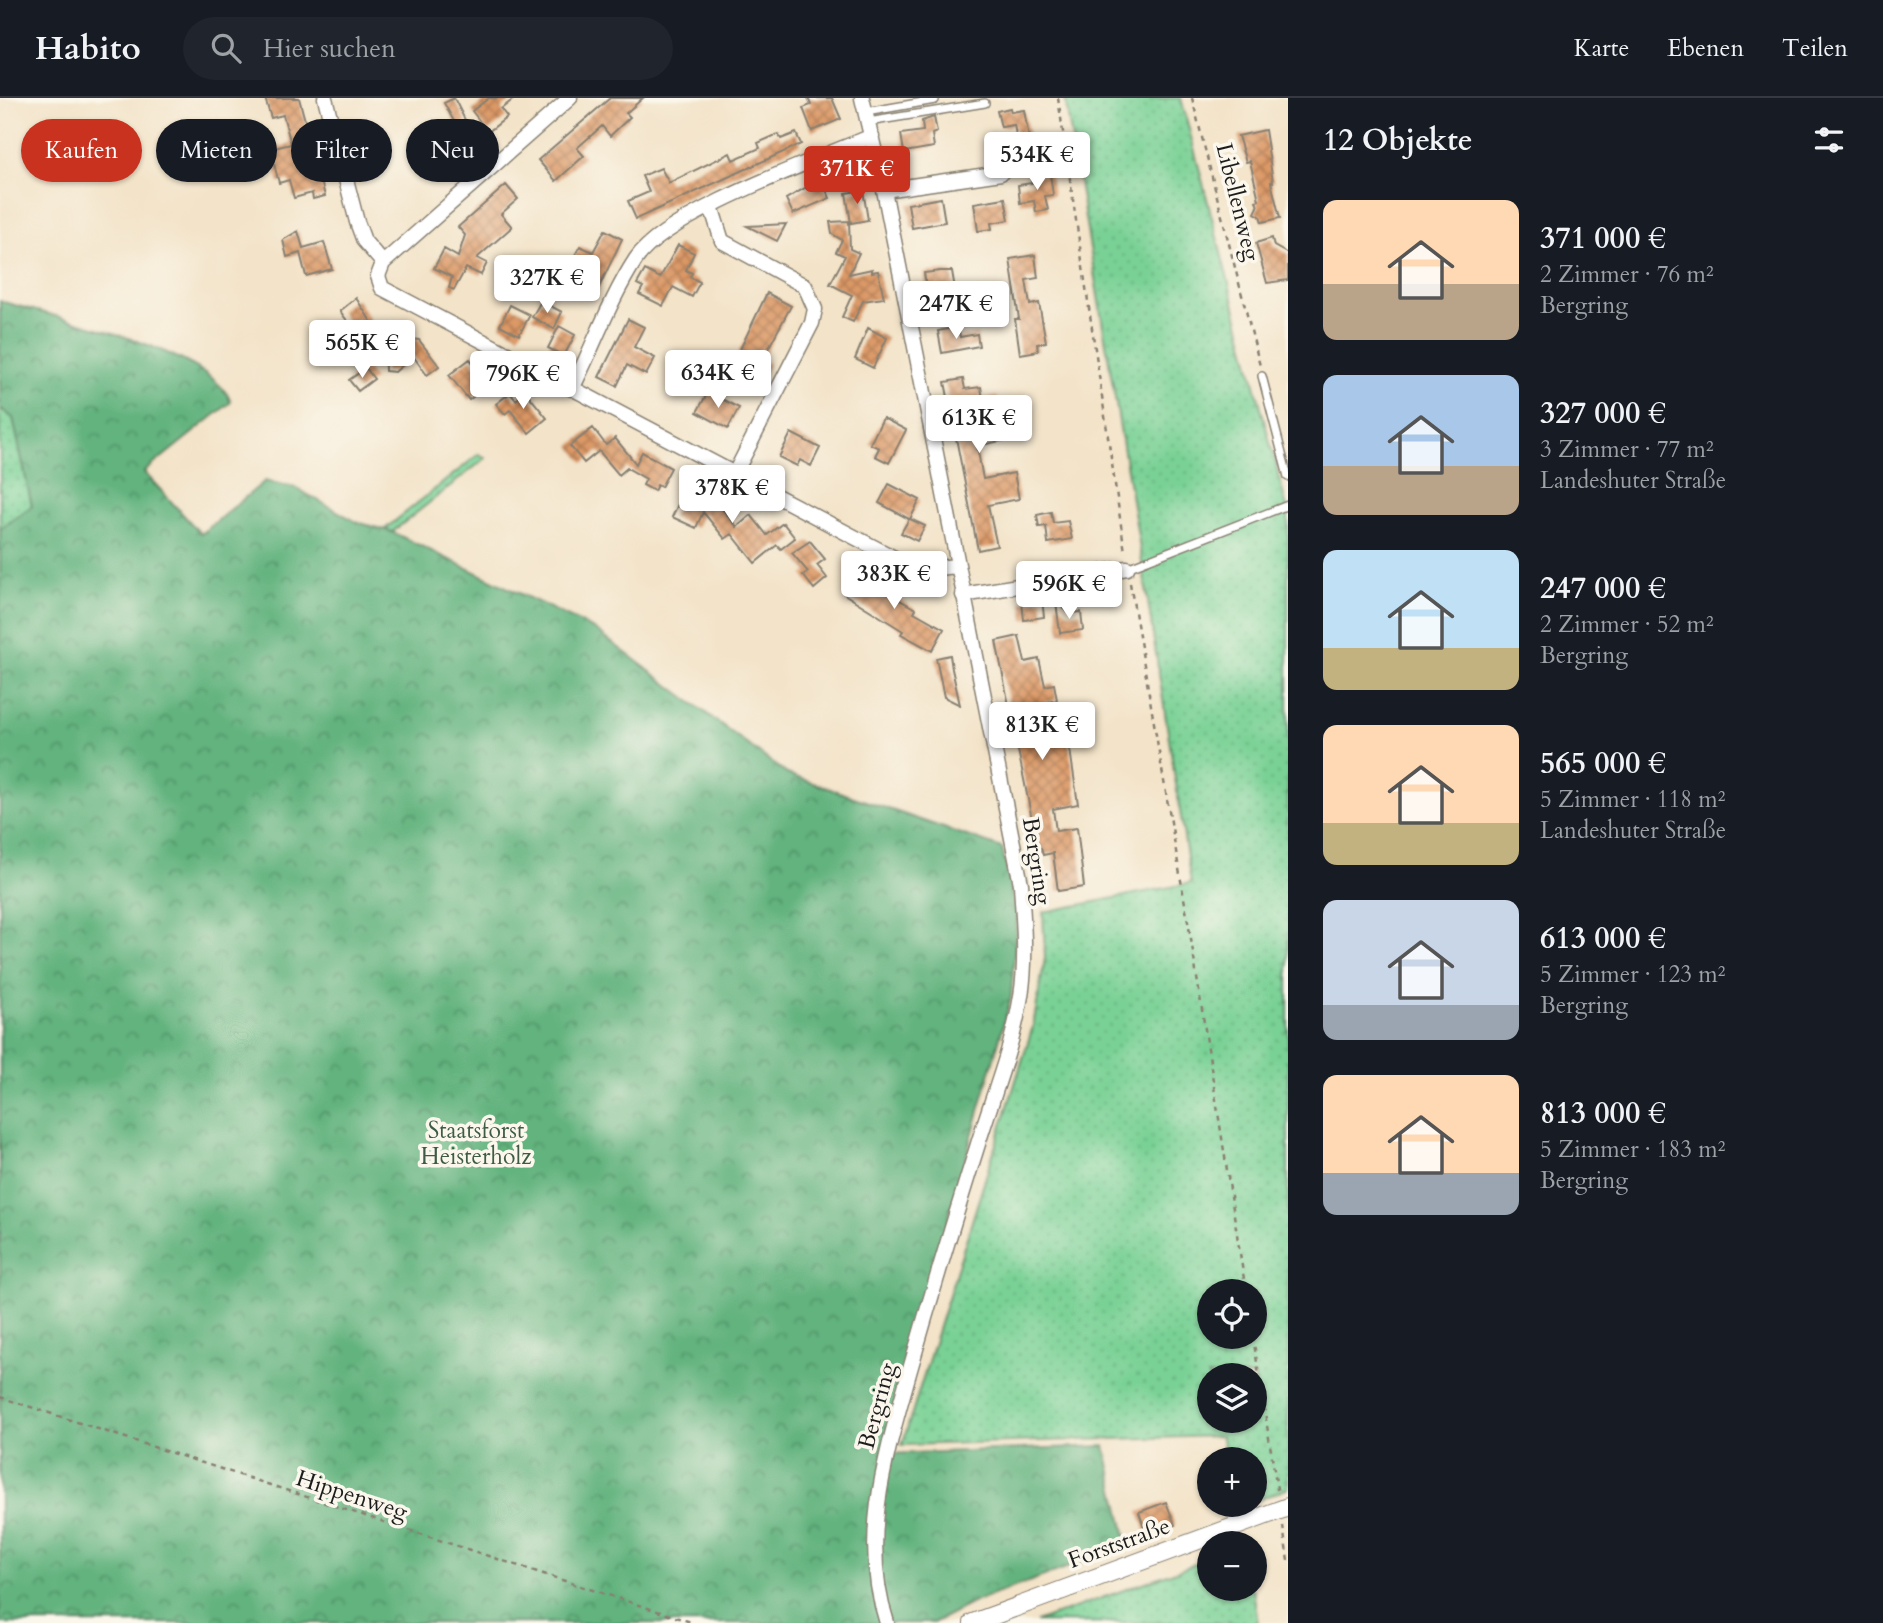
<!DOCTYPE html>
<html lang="de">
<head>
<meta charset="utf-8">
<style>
  :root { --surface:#171b24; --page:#20242c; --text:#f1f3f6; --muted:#9ea1a6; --line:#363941; --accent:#c8321e }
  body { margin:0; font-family:Cardo,serif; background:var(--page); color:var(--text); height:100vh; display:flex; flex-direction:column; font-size:26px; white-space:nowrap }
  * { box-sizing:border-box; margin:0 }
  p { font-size:23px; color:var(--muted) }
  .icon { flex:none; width:38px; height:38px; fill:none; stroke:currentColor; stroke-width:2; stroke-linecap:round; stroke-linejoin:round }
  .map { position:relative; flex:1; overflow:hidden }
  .details { display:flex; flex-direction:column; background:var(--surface); width:595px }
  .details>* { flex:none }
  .top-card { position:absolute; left:21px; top:21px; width:665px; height:63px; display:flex; gap:14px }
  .buttons { position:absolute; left:1197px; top:1181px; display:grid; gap:14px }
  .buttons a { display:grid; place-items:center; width:70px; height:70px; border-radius:50%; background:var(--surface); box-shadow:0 2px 5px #0004; font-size:35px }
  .price { position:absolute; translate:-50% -60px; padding:0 16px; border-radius:7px; background:#fff; color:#222; font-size:23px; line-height:46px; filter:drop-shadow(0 2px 4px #0008) }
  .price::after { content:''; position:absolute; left:50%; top:42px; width:21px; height:16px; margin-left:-10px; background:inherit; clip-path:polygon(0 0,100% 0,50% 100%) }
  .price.active { background:var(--accent); color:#fff }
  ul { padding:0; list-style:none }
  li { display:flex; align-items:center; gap:21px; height:175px; padding:0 35px }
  li span { display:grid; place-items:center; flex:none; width:196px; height:140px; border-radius:14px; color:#555 }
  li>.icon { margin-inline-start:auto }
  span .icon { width:84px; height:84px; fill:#fffc; stroke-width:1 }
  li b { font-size:30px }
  h2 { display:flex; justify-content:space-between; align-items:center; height:84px; padding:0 35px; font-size:30px }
  .chip { padding:0 24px; border-radius:32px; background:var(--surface); box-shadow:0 2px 5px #0004; font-size:24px; line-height:63px }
  .chip.active { background:var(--accent); color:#fff }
  header { display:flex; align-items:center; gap:42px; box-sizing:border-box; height:98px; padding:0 35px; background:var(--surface); border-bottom:2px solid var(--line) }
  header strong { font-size:33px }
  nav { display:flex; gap:38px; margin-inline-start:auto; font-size:24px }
  .search { width:490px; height:63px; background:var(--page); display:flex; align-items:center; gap:18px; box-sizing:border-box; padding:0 24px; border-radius:38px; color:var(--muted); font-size:26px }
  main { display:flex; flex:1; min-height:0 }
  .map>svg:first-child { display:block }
  .grass { fill:url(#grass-dots); stroke:#4a7658; stroke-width:2; fill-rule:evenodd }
  .forest { fill:url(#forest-crowns); stroke:#3f684d; stroke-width:2 }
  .building { fill:url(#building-cross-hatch) }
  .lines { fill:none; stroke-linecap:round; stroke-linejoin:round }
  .service-casing { stroke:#888072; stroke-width:10 }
  .minor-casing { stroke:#888072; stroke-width:17 }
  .tertiary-casing { stroke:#888072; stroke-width:20 }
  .path { stroke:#888072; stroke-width:2.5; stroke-dasharray:5 5; stroke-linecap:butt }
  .service { stroke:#fff; stroke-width:7 }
  .minor { stroke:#fff; stroke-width:14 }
  .tertiary { stroke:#fff; stroke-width:18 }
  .labels { text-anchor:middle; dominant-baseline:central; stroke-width:7; stroke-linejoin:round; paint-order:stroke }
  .street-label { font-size:23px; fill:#1c1c1c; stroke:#fbf7ec }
  .park-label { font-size:23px; fill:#3d5b46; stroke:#fbf7ec }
</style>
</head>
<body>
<header>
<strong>Habito</strong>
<div class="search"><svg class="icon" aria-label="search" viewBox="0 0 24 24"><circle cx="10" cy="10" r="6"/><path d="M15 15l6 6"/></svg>Hier suchen</div>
<nav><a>Karte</a><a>Ebenen</a><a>Teilen</a></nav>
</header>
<main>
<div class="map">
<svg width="1288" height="1525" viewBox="0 0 1288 1525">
  <defs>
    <pattern id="grass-dots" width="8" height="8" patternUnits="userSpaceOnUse" patternTransform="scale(1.75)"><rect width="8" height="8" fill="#79d195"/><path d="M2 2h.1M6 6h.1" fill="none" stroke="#68b380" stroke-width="1.8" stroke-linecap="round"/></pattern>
    <pattern id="forest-crowns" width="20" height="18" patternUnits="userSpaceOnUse" patternTransform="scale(1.75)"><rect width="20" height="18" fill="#62b37e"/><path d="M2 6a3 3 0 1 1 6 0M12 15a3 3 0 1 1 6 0" fill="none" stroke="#509166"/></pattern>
    <pattern id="building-cross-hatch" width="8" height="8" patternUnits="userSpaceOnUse" patternTransform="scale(1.75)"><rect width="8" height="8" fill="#dc9966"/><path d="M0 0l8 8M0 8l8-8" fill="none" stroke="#b27c53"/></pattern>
  </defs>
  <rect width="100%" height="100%" fill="#fbf7ec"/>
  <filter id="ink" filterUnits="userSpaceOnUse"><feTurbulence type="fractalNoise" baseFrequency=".0143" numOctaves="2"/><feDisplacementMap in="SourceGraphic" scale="14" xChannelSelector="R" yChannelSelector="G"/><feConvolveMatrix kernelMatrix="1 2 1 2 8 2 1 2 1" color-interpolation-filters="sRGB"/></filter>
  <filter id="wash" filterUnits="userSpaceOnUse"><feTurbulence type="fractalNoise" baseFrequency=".00686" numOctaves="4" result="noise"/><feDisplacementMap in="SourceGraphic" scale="28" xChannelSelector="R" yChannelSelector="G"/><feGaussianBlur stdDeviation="1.57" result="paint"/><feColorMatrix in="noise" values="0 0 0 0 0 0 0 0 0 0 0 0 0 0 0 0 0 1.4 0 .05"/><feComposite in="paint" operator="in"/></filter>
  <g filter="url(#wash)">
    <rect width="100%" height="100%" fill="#f3e3c8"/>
    <path class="grass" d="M1065,0H1181L1288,414V1390L1255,1403V1362L1228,1361L1221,1338L902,1347L1033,928L1045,860L1043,814L1191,785L1137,432ZM1209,1194H1255V1239H1209ZM1209,1278H1255V1323H1209Z
      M0,310L13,319L32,408L0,431Z
      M479,356L486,360L392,434L385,431Z
      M1209,1461V1491H1253L1258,1525L1036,1524Z"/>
    <path class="forest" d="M0,203C52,218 212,252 231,304L144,374L201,436L265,383L294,389L357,424L392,434L594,531L787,676L1002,750L1017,820L1011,900L882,1356L1105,1348L1128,1447L974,1504L933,1525H0V431L32,408L13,320L0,310Z"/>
    <g id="blocks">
      <path class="building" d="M265,0H299L325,98L313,101L312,95L294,100L289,82L279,85L270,51L291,46L283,17L271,20Z
        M454,0L466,24L457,29L444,5Z
        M489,0H515L501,11L507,19L488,34L472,13Z
        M610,0H643L626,15L630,19L610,38L602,28L577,50L584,58L556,83L538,62Z
        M808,0H832L841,21L812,33L803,10L811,7Z
        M1010,10L1011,14L1024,12L1029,40L1017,42L1014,27L1001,29L997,13Z
        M934,19L937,34L932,36L934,49L904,54L901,36L923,33L922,23Z
        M454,29L472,50L454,65L436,45Z
        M1265,32L1273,84H1271L1280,120L1262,124L1260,118L1255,115L1258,109L1256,103L1259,102L1250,63L1246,64L1238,38Z
        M796,35L801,46L636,121L628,103L649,94L642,78L661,70L669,85L730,55L733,62L760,50L758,45L778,36L781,41Z
        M379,38L385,59L366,64L361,42Z
        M1050,76L1053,97L1045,98L1048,112L1036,114L1034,103L1020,105L1018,87L1032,85L1031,79Z
        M821,81L830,100L793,116L786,101Z
        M506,87L518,101L501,116L512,129L477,160L487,165L481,177L466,170L454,192L449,190L452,179L434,170L444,151L458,159L465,137L458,129Z
        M863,92L868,122L851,125L846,95Z
        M941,100L945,124L912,130L908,106Z
        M1005,100L1009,122L991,125L992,131L978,133L974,105Z
        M849,123L850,151L859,155L849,176L872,171V174L878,173L884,200L863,203L853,224L842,219L852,197L830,186L845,158L836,154L842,142L832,136L830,124Z
        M786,126L777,143L747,128Z
        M605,132L622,141L593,202L569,190L579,170L571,165L580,148L593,154Z
        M298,133L303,150L324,144L332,171L306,178L300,155L287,159L283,142Z
        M1272,140L1274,148L1288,156V182L1267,185L1256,145Z
        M678,147L694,155L686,172L692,175L690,179L700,184L692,199L673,189L663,208L639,196L643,189L637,186L645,172L660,180Z
        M1035,157L1038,180L1026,182L1030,207L1039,205L1046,244L1037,246L1038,253L1020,256L1015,221H1019L1010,161Z
        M940,173H952L956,197L928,201L924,175Z
        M767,195L791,208L762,262L769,266L764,277L756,273L752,281L731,270Z
        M356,200L381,239L360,256L348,242L356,235L340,213Z
        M541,203L562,214L554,231L532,219Z
        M510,207L530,217L519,237L500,227Z
        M628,221L644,229L634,249L655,260L646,277L627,267L617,288L599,279Z
        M559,228L575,237L564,258L548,250Z
        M958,229L960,239L977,236L979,248L942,255L938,233Z
        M868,230L887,240L873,270L855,261Z
        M411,241L419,242L439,268L427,277L413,258L395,274L385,273L384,242L395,254Z
        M470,261L490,285L469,302L449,277Z
        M366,270L374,281L358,293L349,282Z
        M963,281L965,291L981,289L983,301L997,298L1003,329L1005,342L977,348L983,381L1014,375L1019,401L988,407L997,448L978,452L945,284Z
        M526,294L547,320L529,335L510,312L505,316L496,306L510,295L516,302Z
        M708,294L739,310L728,331L697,314Z
        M883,320L906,332L889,365L875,358L879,350L870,346Z
        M593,330L606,347L615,340L636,366L642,354L671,370L661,389L657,387L654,393L643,387L646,381L627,370L619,377L599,353L584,365L570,348Z
        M791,335L820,350L811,368L800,362L797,368L779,359Z
        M889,386L920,402L910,421L925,428L917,443L901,435L909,421L879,405Z
        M704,388L716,393L713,400L721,404L719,407L737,429L751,417L767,437L783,425L795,440L781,451L777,447L755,465L732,436L725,441L703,414L696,430L672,419L683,396L697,402Z
        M1051,414L1053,425L1068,423L1072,441L1048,445L1046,428L1039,429L1037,417Z
        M810,443L825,461L817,467L827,480L814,491L803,477L808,474L792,455Z
        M856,474L887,491L885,494L916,511L914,514L944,531L932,553L901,536L903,533L844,496Z
        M1042,501L1044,519L1024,522L1022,504Z
        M1056,504L1069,515L1081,514L1083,532L1060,535Z
        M1019,538L1025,564L1039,561L1045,588L1054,586L1057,602L1029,608L1035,637L1067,631L1078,706L1053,711L1056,733L1077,730L1084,789L1058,793L1053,755L1043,757L1041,750L1038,751L996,543Z
        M950,557L952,571L960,607L944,599L936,560Z
        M1166,1404L1175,1427L1147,1438L1139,1414Z"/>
    </g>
  </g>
  <g filter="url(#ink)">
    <use href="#blocks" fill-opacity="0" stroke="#888072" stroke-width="2"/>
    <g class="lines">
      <defs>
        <path id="service" d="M866,14L935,2
          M868,24L985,5
          M1262,278L1288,379
          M1127,470L1288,407"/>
        <path id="minor" d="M325,0L357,124L364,143L383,165
          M570,0L383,165L378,178L382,190L917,472L957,468
          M862,0L884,92L1021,786C1023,823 1027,861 1021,898C1013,948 993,997 978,1046C954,1122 931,1198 909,1275C886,1357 859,1441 887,1525
          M884,92L1001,75
          M711,108L722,143L805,188L815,211L812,225L735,375
          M572,291C593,249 610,201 636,161C667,115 816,62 872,38
          M963,497L1127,470"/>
        <path id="tertiary" d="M973,1525L1288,1409"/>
      </defs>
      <use href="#service" class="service-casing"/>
      <use href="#minor" class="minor-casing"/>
      <use href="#tertiary" class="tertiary-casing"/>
      <path class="path" d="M1058,0L1125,454
        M1192,0L1260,268
        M1130,485L1190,835L1246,1194
        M1253,1239L1278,1397
        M0,1299L694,1525
        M1283,1428L1288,1463"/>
      <use href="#service" class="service"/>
      <use href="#minor" class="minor"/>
      <use href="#tertiary" class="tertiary"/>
    </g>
  </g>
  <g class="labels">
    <g class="street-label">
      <text transform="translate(1238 104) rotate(76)">Libellenweg</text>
      <text transform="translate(1037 763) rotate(81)">Bergring</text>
      <text transform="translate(877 1308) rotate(-75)">Bergring</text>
      <text transform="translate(352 1397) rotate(18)">Hippenweg</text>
      <text transform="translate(1119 1445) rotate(-20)">Forststraße</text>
    </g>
    <g class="park-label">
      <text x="476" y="1032">Staatsforst<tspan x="476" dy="26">Heisterholz</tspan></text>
    </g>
  </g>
</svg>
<div class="buttons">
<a><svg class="icon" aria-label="locate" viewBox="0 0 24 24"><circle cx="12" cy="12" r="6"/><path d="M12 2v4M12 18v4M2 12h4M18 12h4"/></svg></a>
<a><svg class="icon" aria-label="layers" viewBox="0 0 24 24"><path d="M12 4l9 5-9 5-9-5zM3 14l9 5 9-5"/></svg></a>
<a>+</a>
<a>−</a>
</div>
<b class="price" style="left:1037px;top:94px">534K €</b>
<b class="price active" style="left:857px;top:108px">371K €</b>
<b class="price" style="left:547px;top:217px">327K €</b>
<b class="price" style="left:956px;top:243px">247K €</b>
<b class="price" style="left:362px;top:282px">565K €</b>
<b class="price" style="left:718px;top:312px">634K €</b>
<b class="price" style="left:523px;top:313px">796K €</b>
<b class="price" style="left:979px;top:357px">613K €</b>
<b class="price" style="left:732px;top:427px">378K €</b>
<b class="price" style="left:894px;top:513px">383K €</b>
<b class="price" style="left:1069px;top:523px">596K €</b>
<b class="price" style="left:1042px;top:664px">813K €</b>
<div class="top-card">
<a class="chip active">Kaufen</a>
<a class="chip">Mieten</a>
<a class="chip">Filter</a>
<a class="chip">Neu</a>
</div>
</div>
<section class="details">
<h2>12 Objekte<svg class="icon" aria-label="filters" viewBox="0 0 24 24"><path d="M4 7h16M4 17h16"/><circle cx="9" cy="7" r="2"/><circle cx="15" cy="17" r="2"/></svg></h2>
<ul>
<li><span style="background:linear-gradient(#ffd9b3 60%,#b9a48a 0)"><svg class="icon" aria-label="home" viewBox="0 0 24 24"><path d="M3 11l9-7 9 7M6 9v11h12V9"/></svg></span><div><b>371 000 €</b><p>2 Zimmer · 76 m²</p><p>Bergring</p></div></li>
<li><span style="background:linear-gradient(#a9c7e8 65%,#b9a48a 0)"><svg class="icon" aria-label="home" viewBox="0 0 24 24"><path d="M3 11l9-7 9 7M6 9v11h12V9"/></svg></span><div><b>327 000 €</b><p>3 Zimmer · 77 m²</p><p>Landeshuter Straße</p></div></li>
<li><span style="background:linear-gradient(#bfe0f5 70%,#c2b280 0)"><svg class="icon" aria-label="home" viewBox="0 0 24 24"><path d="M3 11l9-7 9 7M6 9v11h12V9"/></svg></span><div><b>247 000 €</b><p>2 Zimmer · 52 m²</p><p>Bergring</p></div></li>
<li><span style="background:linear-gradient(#ffd9b3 70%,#c2b280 0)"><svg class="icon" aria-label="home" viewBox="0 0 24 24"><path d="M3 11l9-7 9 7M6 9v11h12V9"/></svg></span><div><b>565 000 €</b><p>5 Zimmer · 118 m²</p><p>Landeshuter Straße</p></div></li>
<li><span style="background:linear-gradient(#c9d6e8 75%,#9aa5b1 0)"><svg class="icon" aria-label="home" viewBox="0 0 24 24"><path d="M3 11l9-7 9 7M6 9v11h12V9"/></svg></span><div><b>613 000 €</b><p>5 Zimmer · 123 m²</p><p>Bergring</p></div></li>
<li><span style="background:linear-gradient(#ffd9b3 70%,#9aa5b1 0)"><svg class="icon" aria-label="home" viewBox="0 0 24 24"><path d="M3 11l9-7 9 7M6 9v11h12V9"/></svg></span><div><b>813 000 €</b><p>5 Zimmer · 183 m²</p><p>Bergring</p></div></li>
</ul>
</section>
</main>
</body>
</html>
